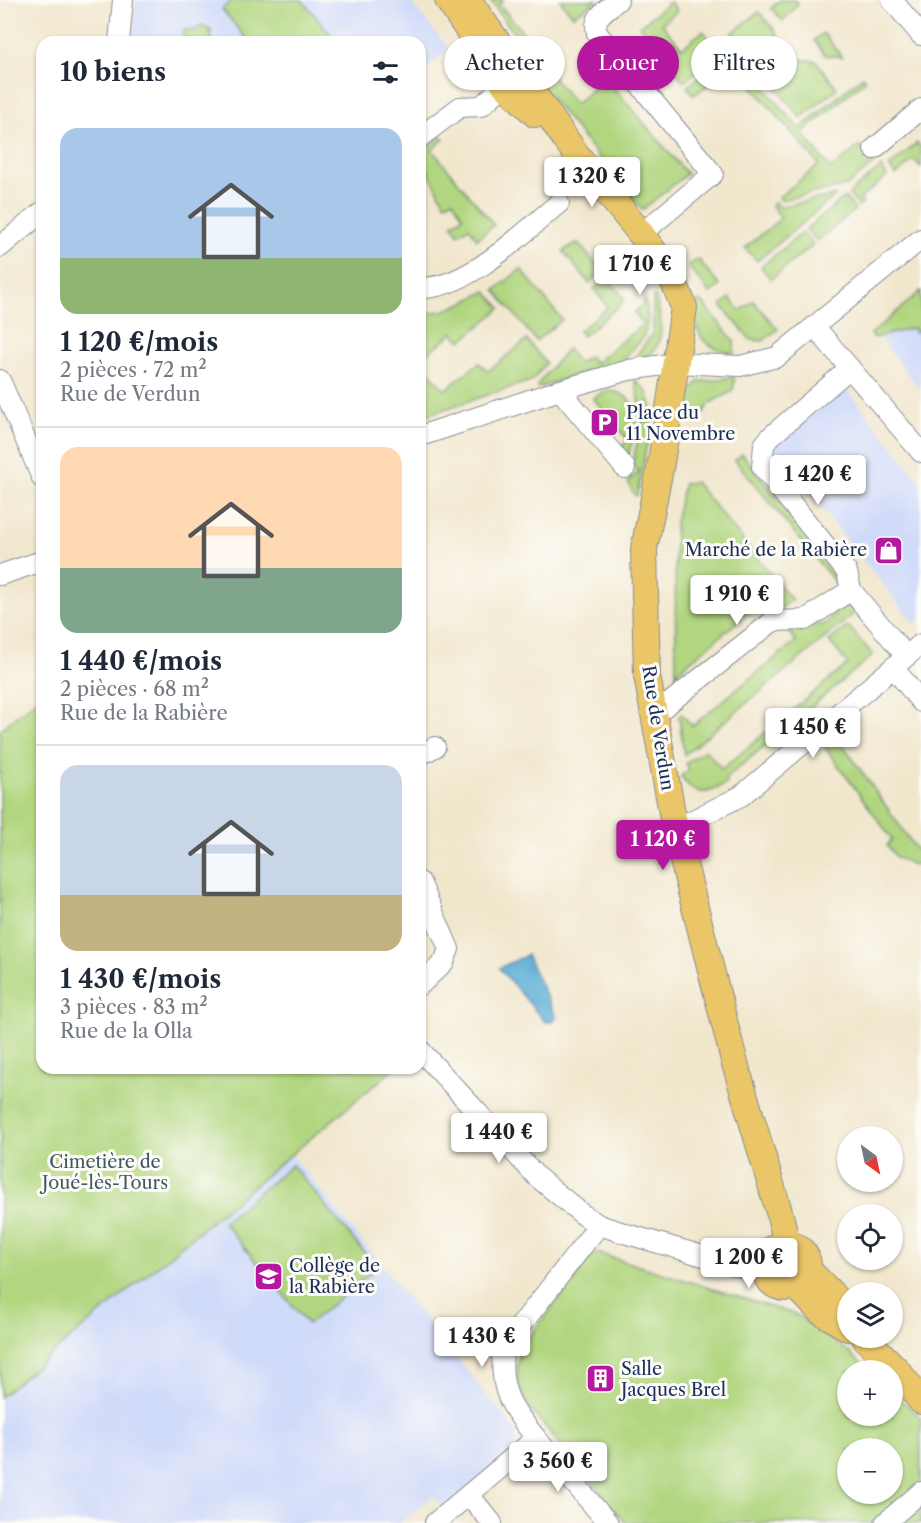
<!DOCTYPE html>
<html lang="fr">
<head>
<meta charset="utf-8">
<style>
  :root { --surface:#fff; --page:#f2f2f3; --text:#1f2937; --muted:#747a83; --line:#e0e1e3; --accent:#b5179e }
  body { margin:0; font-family:"Libre Caslon Text",serif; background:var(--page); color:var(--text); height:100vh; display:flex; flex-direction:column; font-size:22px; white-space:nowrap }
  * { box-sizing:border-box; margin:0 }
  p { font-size:20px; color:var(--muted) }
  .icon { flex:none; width:33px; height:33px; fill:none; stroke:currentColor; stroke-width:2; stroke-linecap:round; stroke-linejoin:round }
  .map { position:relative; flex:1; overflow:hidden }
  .sheet { position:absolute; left:36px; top:36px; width:390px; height:1038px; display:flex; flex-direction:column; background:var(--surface); border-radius:18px; box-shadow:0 2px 4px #0004 }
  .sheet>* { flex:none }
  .guide { position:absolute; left:444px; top:36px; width:387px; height:54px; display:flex; gap:12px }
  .needle { width:39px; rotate:147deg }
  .controls { position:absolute; left:837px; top:1126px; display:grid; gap:12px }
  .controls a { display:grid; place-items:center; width:66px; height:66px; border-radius:50%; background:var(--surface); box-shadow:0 2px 4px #0004; font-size:30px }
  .price { position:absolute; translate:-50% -51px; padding:0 14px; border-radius:6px; background:#fff; color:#222; font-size:20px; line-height:39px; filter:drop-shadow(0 2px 3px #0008) }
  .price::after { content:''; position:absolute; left:50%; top:36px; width:18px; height:14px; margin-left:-9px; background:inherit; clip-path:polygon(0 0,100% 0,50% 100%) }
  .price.on { background:var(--accent); color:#fff }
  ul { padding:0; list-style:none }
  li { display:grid; align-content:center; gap:12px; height:318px; padding:0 24px }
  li+li { border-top:2px solid var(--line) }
  li span { display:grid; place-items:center; height:186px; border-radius:18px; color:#555 }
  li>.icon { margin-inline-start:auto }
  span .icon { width:108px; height:108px; fill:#fffc; stroke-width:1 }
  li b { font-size:26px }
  h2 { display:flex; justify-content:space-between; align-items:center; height:72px; padding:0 24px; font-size:26px }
  .tag { padding:0 21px; border-radius:27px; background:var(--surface); box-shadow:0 2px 4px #0004; font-size:21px; line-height:54px }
  .tag.on { background:var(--accent); color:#fff }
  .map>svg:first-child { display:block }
  .built { fill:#d0daf9 }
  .green { fill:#b1d67f; stroke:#66826e; stroke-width:1.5; fill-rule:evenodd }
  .water { fill:#59acd5; stroke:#3a6e9a; stroke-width:1.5 }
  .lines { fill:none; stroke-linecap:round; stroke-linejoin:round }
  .minor-casing { stroke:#868b96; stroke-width:22 }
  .major-casing { stroke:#868b96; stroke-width:28 }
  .minor { stroke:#fff; stroke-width:20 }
  .major { stroke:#eac669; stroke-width:26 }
  .labels { text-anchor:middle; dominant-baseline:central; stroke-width:6; stroke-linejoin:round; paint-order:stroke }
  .poi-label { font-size:18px; fill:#1b2f5e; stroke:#fdfcf7; text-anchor:start }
  .street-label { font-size:18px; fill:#1b2f5e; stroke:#fdfcf7 }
  .park-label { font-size:18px; fill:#405966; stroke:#fdfcf7 }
</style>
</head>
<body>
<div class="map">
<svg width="921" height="1523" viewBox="0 0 921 1523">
  <rect width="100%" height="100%" fill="#fdfcf7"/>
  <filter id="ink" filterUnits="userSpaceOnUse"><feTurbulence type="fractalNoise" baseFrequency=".0167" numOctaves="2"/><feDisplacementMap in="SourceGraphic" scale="12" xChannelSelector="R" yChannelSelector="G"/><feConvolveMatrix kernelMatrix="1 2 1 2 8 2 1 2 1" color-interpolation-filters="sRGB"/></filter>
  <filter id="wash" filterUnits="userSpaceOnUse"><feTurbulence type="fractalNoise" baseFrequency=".008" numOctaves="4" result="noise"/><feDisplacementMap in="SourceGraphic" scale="24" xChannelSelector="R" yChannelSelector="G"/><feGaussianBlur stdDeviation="1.35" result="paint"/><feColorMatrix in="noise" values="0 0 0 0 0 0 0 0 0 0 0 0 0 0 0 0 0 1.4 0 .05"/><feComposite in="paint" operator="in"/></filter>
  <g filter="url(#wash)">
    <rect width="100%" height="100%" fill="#f1e7cd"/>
    <path class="built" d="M136,0H409L449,49L420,73V42H132Z
      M914,328L915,333L921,328V391L878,335Z
      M846,388L921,482V618L914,623L772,447Z
      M291,1154L515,1430L517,1435L515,1445L443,1509L433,1496L400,1523H0V1397Z"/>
    <path class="green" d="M233,0H302L337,42H249L222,9Z
      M490,0H504L499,4L532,43H521Z
      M560,0H597L573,16Z
      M780,0H795L798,4L783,21L771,8Z
      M670,2L677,11L662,24L682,48L703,31L720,51L684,82L640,26Z
      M759,12L778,34L769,40L764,36L755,44L759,49L742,47L732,33Z
      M203,25L211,31L212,42H184L183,32L187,29L194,31Z
      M823,33L842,57L825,55L814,40Z
      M514,53L543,65L575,104L594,88L575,65L587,56L687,174L642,210Z
      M726,53L737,54L799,129L863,76L865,80L802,133L831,169L859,146L874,164L846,186L781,200L779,197L819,165L817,162L737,69L727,77L724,74L694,95L687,87Z
      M749,55L816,61L837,88L801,118Z
      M441,136L444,139L432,150L494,225L477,239L469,227L458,234L452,224L463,217L453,200L445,204L428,171L420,175V153Z
      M917,143L921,147V167L914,160L896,175L889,167Z
      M881,167L887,176L860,199L863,203L859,207L849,194Z
      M836,195L757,261L745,248L781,218L771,205L775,202L780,207Z
      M845,197L855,210L817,241L806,229Z
      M803,232L813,245L771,279L761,267Z
      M578,243L600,269L597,276L589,283L563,251Z
      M698,259L720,286L710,293L688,266Z
      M521,269L562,320L536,341L495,290Z
      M605,280H609L624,298L621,304L583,336L579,331L608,307L594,289Z
      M486,291L501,308L461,341L453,333L420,359V312C445,315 464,302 486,291Z
      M921,291V328L915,333L913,328L874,338L871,334Z
      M653,297H656C662,324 668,352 635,362L636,356L653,333Z
      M645,298C649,316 650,333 635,347C629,353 626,355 625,363L590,370L538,388L537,385L567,349L579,363L589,356L595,363L643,324L634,313L642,305Z
      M730,298L740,311L753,301L778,329L763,341L751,340L721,305Z
      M701,301L734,341V353C700,347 698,336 691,305Z
      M527,340L546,363L533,380L420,417V362L445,390L479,363L488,371Z
      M734,377C737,396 723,394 711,403C706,407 704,414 698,418H682L688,395L698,382Z
      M635,380L647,392L653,413L641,410Z
      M609,390C647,397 635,430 628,457L621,447L628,440L593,398Z
      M642,420L651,422L637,496L634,495L628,481L639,472L632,465Z
      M742,454L841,576L838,586L735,460Z
      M695,482L792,600L775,612L764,600L677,672L687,684L676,691L675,522L684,483Z
      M846,600L857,611L684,755L679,716L682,714L692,726L796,641L786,628L825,624Z
      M848,626L873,655L725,779L727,783C707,795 695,798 681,776L688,771L686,763L705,750L722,769L848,664L829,641Z
      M42,695V1068H395L0,1397V730Z
      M834,732L921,856V860L914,865L897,858L887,846L892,839L819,739Z
      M292,1165L377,1268L308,1324L223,1222Z
      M594,1252L797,1315L850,1353L869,1371H848V1416H892L893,1392L921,1418V1523H626L527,1405C516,1386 514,1368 521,1348ZM848,1449H892V1494H848Z"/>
    <path class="water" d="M527,955L556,1017L552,1022H545L499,968Z"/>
  </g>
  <g filter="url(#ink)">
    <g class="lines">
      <defs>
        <path id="minor" d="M618,0C607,10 592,16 597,33L713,174L641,234
          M892,0L921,35
          M119,42L123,0
          M420,137L460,107L481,106L515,76
          M874,149L921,109
          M0,247L42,212
          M420,288C468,289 523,233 559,203
          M815,327L921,452
          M850,368L770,437L764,445L762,467L847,572L851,590L906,656
          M0,380L42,478
          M420,436L560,390
          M625,468L560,390L629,370L676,363L740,366L777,357L921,239
          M0,575L42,561
          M893,667L921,702
          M654,715L773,621L805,620L851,590
          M420,755L435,747
          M675,829L741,796L921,644
          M420,882L449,949L444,962L420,985
          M420,1050L537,1177L582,1214L599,1225L627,1234L745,1268L764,1266
          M536,1438L608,1523
          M469,1495L492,1523
          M435,1523L536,1438C510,1405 499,1392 503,1348L599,1225
          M885,1523L921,1492"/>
        <path id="major" d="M448,0L505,85L535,114
          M468,0L576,154L641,234L671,275L684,307L661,463L644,549L647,676L675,829L734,1060L780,1215L787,1245
          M764 1266a22 22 0 1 1 44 0a22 22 0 1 1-44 0Z
          M808,1270L831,1293L848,1315
          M796,1286L820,1311L848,1328
          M865,1338L897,1370L921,1401"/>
      </defs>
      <use href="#minor" class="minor-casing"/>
      <use href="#major" class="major-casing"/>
      <use href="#minor" class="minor"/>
      <use href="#major" class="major"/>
    </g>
  </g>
  <defs>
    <symbol id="parking-square" viewBox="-11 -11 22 22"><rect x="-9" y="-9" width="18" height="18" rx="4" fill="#b5179e" stroke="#fdfcf7"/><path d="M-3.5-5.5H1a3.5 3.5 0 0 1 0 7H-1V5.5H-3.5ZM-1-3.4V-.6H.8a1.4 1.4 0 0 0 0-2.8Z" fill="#fff"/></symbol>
    <symbol id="shop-square" viewBox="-11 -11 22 22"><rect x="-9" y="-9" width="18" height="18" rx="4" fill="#b5179e" stroke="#fdfcf7"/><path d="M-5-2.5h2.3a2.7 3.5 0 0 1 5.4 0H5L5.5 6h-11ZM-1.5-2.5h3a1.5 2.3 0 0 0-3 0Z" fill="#fff"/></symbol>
    <symbol id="school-square" viewBox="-11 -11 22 22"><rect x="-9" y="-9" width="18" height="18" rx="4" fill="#b5179e" stroke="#fdfcf7"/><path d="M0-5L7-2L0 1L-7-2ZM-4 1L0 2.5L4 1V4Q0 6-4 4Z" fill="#fff"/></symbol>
    <symbol id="building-square" viewBox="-11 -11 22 22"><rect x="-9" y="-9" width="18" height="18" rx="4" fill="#b5179e" stroke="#fdfcf7"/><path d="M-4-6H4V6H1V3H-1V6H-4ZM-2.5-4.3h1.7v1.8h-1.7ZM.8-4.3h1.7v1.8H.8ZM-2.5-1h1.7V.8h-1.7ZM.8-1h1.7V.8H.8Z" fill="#fff"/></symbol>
  </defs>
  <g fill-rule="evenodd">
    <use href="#parking-square" x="588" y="406" width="33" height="33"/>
    <use href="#shop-square" x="872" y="534" width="33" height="33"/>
    <use href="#school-square" x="252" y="1260" width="33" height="33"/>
    <use href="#building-square" x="584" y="1362" width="33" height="33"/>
  </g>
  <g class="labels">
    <g class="poi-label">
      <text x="626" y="413">Place du<tspan x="626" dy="21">11 Novembre</tspan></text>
      <text x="867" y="550" text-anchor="end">Marché de la Rabière</text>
      <text x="289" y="1266">Collège de<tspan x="289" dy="21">la Rabière</tspan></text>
      <text x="621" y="1369">Salle<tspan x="621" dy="21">Jacques Brel</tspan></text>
    </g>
    <g class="street-label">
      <text transform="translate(658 728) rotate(81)">Rue de Verdun</text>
    </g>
    <g class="park-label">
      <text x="105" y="1162">Cimetière de<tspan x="105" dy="21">Joué-lès-Tours</tspan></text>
    </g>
  </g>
</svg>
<div class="controls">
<a><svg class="needle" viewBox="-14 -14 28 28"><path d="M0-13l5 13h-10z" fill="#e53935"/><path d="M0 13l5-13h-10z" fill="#747a83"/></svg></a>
<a><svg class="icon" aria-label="locate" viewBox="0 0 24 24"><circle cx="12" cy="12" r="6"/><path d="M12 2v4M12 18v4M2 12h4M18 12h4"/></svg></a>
<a><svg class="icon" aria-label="layers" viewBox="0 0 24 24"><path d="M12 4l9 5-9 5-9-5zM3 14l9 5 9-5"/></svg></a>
<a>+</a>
<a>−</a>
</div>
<b class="price" style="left:592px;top:208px">1 320 €</b>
<b class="price" style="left:640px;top:296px">1 710 €</b>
<b class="price" style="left:818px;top:506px">1 420 €</b>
<b class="price" style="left:737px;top:626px">1 910 €</b>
<b class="price" style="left:813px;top:759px">1 450 €</b>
<b class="price on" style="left:663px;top:871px">1 120 €</b>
<b class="price" style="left:499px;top:1164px">1 440 €</b>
<b class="price" style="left:749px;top:1289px">1 200 €</b>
<b class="price" style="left:482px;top:1368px">1 430 €</b>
<b class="price" style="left:558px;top:1493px">3 560 €</b>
<div class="guide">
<a class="tag">Acheter</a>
<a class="tag on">Louer</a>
<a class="tag">Filtres</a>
</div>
<section class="sheet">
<h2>10 biens<svg class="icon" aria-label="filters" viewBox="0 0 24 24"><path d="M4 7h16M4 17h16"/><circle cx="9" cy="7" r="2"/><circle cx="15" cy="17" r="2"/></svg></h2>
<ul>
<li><span style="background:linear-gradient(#a9c7e8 70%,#8fb573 0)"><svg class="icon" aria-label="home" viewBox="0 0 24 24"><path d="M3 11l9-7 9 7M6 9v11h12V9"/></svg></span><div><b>1 120 €/mois</b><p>2 pièces · 72 m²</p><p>Rue de Verdun</p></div></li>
<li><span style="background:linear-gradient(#ffd9b3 65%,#7fa58c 0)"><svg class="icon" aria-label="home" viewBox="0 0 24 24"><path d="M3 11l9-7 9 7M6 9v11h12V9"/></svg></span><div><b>1 440 €/mois</b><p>2 pièces · 68 m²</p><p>Rue de la Rabière</p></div></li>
<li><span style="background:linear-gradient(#c9d6e8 70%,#c2b280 0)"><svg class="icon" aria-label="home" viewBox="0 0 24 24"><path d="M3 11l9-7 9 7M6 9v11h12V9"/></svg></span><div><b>1 430 €/mois</b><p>3 pièces · 83 m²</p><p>Rue de la Olla</p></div></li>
</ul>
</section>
</div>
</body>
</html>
